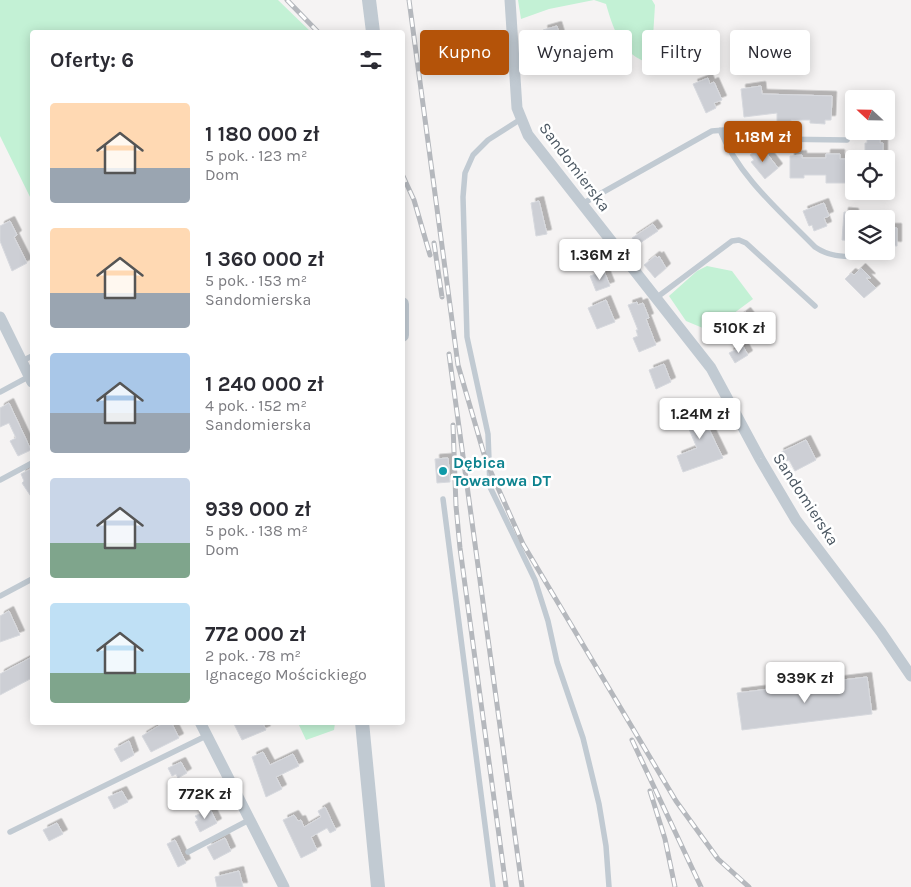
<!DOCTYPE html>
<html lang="pl">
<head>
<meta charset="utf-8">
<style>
  :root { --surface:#fff; --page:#f7f7f7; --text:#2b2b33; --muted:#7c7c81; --accent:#b45309 }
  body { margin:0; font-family:Karla,sans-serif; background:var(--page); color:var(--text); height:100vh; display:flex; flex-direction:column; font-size:19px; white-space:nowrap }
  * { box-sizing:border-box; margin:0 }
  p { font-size:16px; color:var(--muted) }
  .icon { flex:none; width:28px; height:28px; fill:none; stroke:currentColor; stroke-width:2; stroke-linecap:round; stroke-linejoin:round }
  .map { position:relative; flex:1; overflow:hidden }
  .drawer { position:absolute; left:30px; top:30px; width:375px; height:695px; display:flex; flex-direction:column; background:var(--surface); border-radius:5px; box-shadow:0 2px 12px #0003 }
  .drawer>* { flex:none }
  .guide { position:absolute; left:420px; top:30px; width:415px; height:45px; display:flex; gap:10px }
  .needle { width:32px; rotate:292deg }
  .fabs { position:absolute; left:845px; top:90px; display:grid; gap:10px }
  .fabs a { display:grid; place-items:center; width:50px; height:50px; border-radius:5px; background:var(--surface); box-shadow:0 2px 12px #0003; font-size:25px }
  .price { position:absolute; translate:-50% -42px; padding:0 11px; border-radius:5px; background:#fff; color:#222; font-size:16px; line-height:32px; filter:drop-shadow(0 1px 2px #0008) }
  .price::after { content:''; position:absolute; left:50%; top:30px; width:15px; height:11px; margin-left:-8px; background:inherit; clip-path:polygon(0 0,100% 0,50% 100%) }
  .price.selected { background:var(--accent); color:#fff }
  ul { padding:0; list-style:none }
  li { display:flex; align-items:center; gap:15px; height:125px; padding:0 20px }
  li span { display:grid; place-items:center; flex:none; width:140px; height:100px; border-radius:5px; color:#555 }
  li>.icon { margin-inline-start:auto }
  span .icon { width:60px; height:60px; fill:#fffc; stroke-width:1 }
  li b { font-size:21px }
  h2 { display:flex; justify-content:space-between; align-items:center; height:60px; padding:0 20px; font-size:21px }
  .chip { padding:0 18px; border-radius:5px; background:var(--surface); box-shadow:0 2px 12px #0003; font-size:18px; line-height:45px }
  .chip.selected { background:var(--accent); color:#fff }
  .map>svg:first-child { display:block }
  .green { fill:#c3f1d5 }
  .building { fill:#cdcfd5; stroke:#d7d9de; filter:url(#shadow) }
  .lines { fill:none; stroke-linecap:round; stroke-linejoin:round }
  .service { stroke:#c1cad2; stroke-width:5.5 }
  .minor { stroke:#c1cad2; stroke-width:11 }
  .tertiary { stroke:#c1cad2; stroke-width:14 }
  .rail-casing { stroke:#b5b8bd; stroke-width:5 }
  .rail { stroke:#fff; stroke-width:3; stroke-dasharray:9; stroke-linecap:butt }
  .culture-dot { fill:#0f9aa8; stroke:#fff; stroke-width:2 }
  .labels { text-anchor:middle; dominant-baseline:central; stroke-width:5; stroke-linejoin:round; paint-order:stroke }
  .street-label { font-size:16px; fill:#4a5661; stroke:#fff }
  .culture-label { font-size:16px; font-weight:bold; fill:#0d838f; stroke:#fff; text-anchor:start }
</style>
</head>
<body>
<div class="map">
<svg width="911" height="887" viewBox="0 0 911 887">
  <defs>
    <filter id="shadow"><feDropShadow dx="4.5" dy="-4.5" stdDeviation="0" flood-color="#0004"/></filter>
  </defs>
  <rect width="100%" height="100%" fill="#f5f3f3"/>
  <path class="green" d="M0,0H278L311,32H32V201L0,136Z
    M518,0H594L549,9L521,19Z
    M594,0H652L655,5L653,37L657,66C623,57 615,35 606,4Z
    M707,266L732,271L753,299L710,331L686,321L669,296L697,271Z
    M298,723H335L334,730L306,740Z"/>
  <path class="building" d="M557,26L565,52L551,57L543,30Z
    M708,78L710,84L714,82L722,100L714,103L716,108L706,113L693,84Z
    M761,86L762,94L832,96L831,120H825V124L810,123V120H791V123H777V113L744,117L741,89Z
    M867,137H880V143H883V157L865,159V143H867Z
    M759,148L763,153L765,151L778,168L765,179L751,162L754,160L750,155Z
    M826,154H840V159H846V183H826V175H804V178H790V156L802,155V158H826Z
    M539,201L547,234L536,236L531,203Z
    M824,203L829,216L824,218L827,226L814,231L812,225L809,226L803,211Z
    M844,212L854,213V241L842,240Z
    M10,221L17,235L14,237L27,263L12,271L0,241V226Z
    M653,224L658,231L637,245L632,238Z
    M886,228H897V246L886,245Z
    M655,256L658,258L659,256L666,268L655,278L644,265Z
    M861,268L871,278H866L876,288L864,298L845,279L851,273L854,275Z
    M604,271L610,286L596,291L590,276Z
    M606,300L615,322L597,329L588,308Z
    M637,302L638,305L643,303L649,318L646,319L656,345L639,352L633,338L638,336L636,330H638L628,305Z
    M746,312L759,329L746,339L733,322Z
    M743,346L748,355L735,363L729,353Z
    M664,364L671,382L656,389L649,370Z
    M9,403L31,450L18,456L10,441L16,438L9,423L0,427V408Z
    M713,407L719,420L707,425L723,458L683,472L677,456L697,448L683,415L698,409L699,412Z
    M806,440L816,460L795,471L789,460L784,462L779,453Z
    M448,458L450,482L437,483L435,459Z
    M32,468V498L22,483L24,481L21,474Z
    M9,611L20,635L0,642V616Z
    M32,657V678L0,695V674Z
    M867,677L872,714L742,730L737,693Z
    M165,722H171L179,738L151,752L142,736Z
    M233,722H262L266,730L242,740Z
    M129,741L134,755L121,762L114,749Z
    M263,752L270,765L293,754L299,766L276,777L282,789L266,797L252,757Z
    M181,762L187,773L178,778L176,774L172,776L168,768Z
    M122,791L128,802L114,809L108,797Z
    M325,807L336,830L330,833L327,828L311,837L317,850L301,858L283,820L294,815L298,821L301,820L304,827L321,817L318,811Z
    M210,809L217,823L200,832L195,822L198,820L195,816Z
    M57,823L63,834L49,841L43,830Z
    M225,838L231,851L214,860L207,847Z
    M175,840L186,863L178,867L167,844Z
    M239,871L243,887H217L215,877Z"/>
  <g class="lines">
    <path class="service" d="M521,119L488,140L473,155L465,173L463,197L467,337L488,434L490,487L535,580L548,621L557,662L583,738L599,804L606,846L609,887
      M720,130C739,177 781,212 815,247C832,259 850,256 870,257
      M582,204L712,131L724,130L772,139L847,140
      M656,298L732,241L739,240L746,243L815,306
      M22,361L32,356
      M0,392L30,376
      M0,480L32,463
      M443,499L493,887
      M0,596L32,579
      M10,832L206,736
      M188,852L249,820"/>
    <path class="minor" d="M510,0L517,108L528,135L711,368L760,459L796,520L881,632L911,676
      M0,317L32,382
      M200,722L284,887"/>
    <path class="tertiary" d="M369,0L373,32
      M402,304V335
      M362,722L378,887"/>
    <defs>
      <path id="rail" d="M287,0L318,32
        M409,0L458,365L486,461L523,544L676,801L718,859L749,887
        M402,174L414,200L430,255
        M434,243L442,297
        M449,354L522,887
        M453,425L456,506L460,548L506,887
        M632,740L701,887
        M650,791L665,839L675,887"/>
    </defs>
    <use href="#rail" class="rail-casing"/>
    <use href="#rail" class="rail"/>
  </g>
  <circle class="culture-dot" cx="443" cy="471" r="5"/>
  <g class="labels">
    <g class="street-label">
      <text transform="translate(575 167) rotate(53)">Sandomierska</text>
      <text transform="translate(806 499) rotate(57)">Sandomierska</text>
    </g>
    <g class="culture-label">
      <text x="453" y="462">Dębica<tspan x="453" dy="18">Towarowa DT</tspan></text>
    </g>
  </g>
</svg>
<div class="fabs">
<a><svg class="needle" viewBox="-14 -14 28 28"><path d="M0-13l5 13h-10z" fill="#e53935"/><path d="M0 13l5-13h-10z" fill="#7c7c81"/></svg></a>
<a><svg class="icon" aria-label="locate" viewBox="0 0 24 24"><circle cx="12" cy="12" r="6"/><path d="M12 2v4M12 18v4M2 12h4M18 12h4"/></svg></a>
<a><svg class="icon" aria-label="layers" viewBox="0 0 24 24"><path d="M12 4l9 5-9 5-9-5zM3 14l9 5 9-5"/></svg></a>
</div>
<b class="price selected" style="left:763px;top:163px">1.18M zł</b>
<b class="price" style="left:600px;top:281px">1.36M zł</b>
<b class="price" style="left:739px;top:354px">510K zł</b>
<b class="price" style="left:700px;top:440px">1.24M zł</b>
<b class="price" style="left:805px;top:704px">939K zł</b>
<b class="price" style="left:205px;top:820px">772K zł</b>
<div class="guide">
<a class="chip selected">Kupno</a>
<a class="chip">Wynajem</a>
<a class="chip">Filtry</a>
<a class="chip">Nowe</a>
</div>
<section class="drawer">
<h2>Oferty: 6<svg class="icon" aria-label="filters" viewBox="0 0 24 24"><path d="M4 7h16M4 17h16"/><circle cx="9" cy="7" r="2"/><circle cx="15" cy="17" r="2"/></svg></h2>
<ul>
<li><span style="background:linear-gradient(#ffd9b3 65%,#9aa5b1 0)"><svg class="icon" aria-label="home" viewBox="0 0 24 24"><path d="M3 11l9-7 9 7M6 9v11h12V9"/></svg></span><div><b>1 180 000 zł</b><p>5 pok. · 123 m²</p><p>Dom</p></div></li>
<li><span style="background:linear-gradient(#ffd9b3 65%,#9aa5b1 0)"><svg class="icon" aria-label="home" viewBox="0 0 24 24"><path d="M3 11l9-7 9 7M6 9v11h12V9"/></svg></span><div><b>1 360 000 zł</b><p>5 pok. · 153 m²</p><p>Sandomierska</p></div></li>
<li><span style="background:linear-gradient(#a9c7e8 60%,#9aa5b1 0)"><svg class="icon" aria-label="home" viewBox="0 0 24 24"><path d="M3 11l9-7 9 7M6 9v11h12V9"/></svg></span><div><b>1 240 000 zł</b><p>4 pok. · 152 m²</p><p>Sandomierska</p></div></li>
<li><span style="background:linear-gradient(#c9d6e8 65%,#7fa58c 0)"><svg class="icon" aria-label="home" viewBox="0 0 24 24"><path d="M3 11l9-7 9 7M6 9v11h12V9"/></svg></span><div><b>939 000 zł</b><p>5 pok. · 138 m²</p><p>Dom</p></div></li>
<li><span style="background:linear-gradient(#bfe0f5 70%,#7fa58c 0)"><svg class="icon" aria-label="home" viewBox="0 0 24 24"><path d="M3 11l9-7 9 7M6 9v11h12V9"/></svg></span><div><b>772 000 zł</b><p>2 pok. · 78 m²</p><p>Ignacego Mościckiego</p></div></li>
</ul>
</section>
</div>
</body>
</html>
